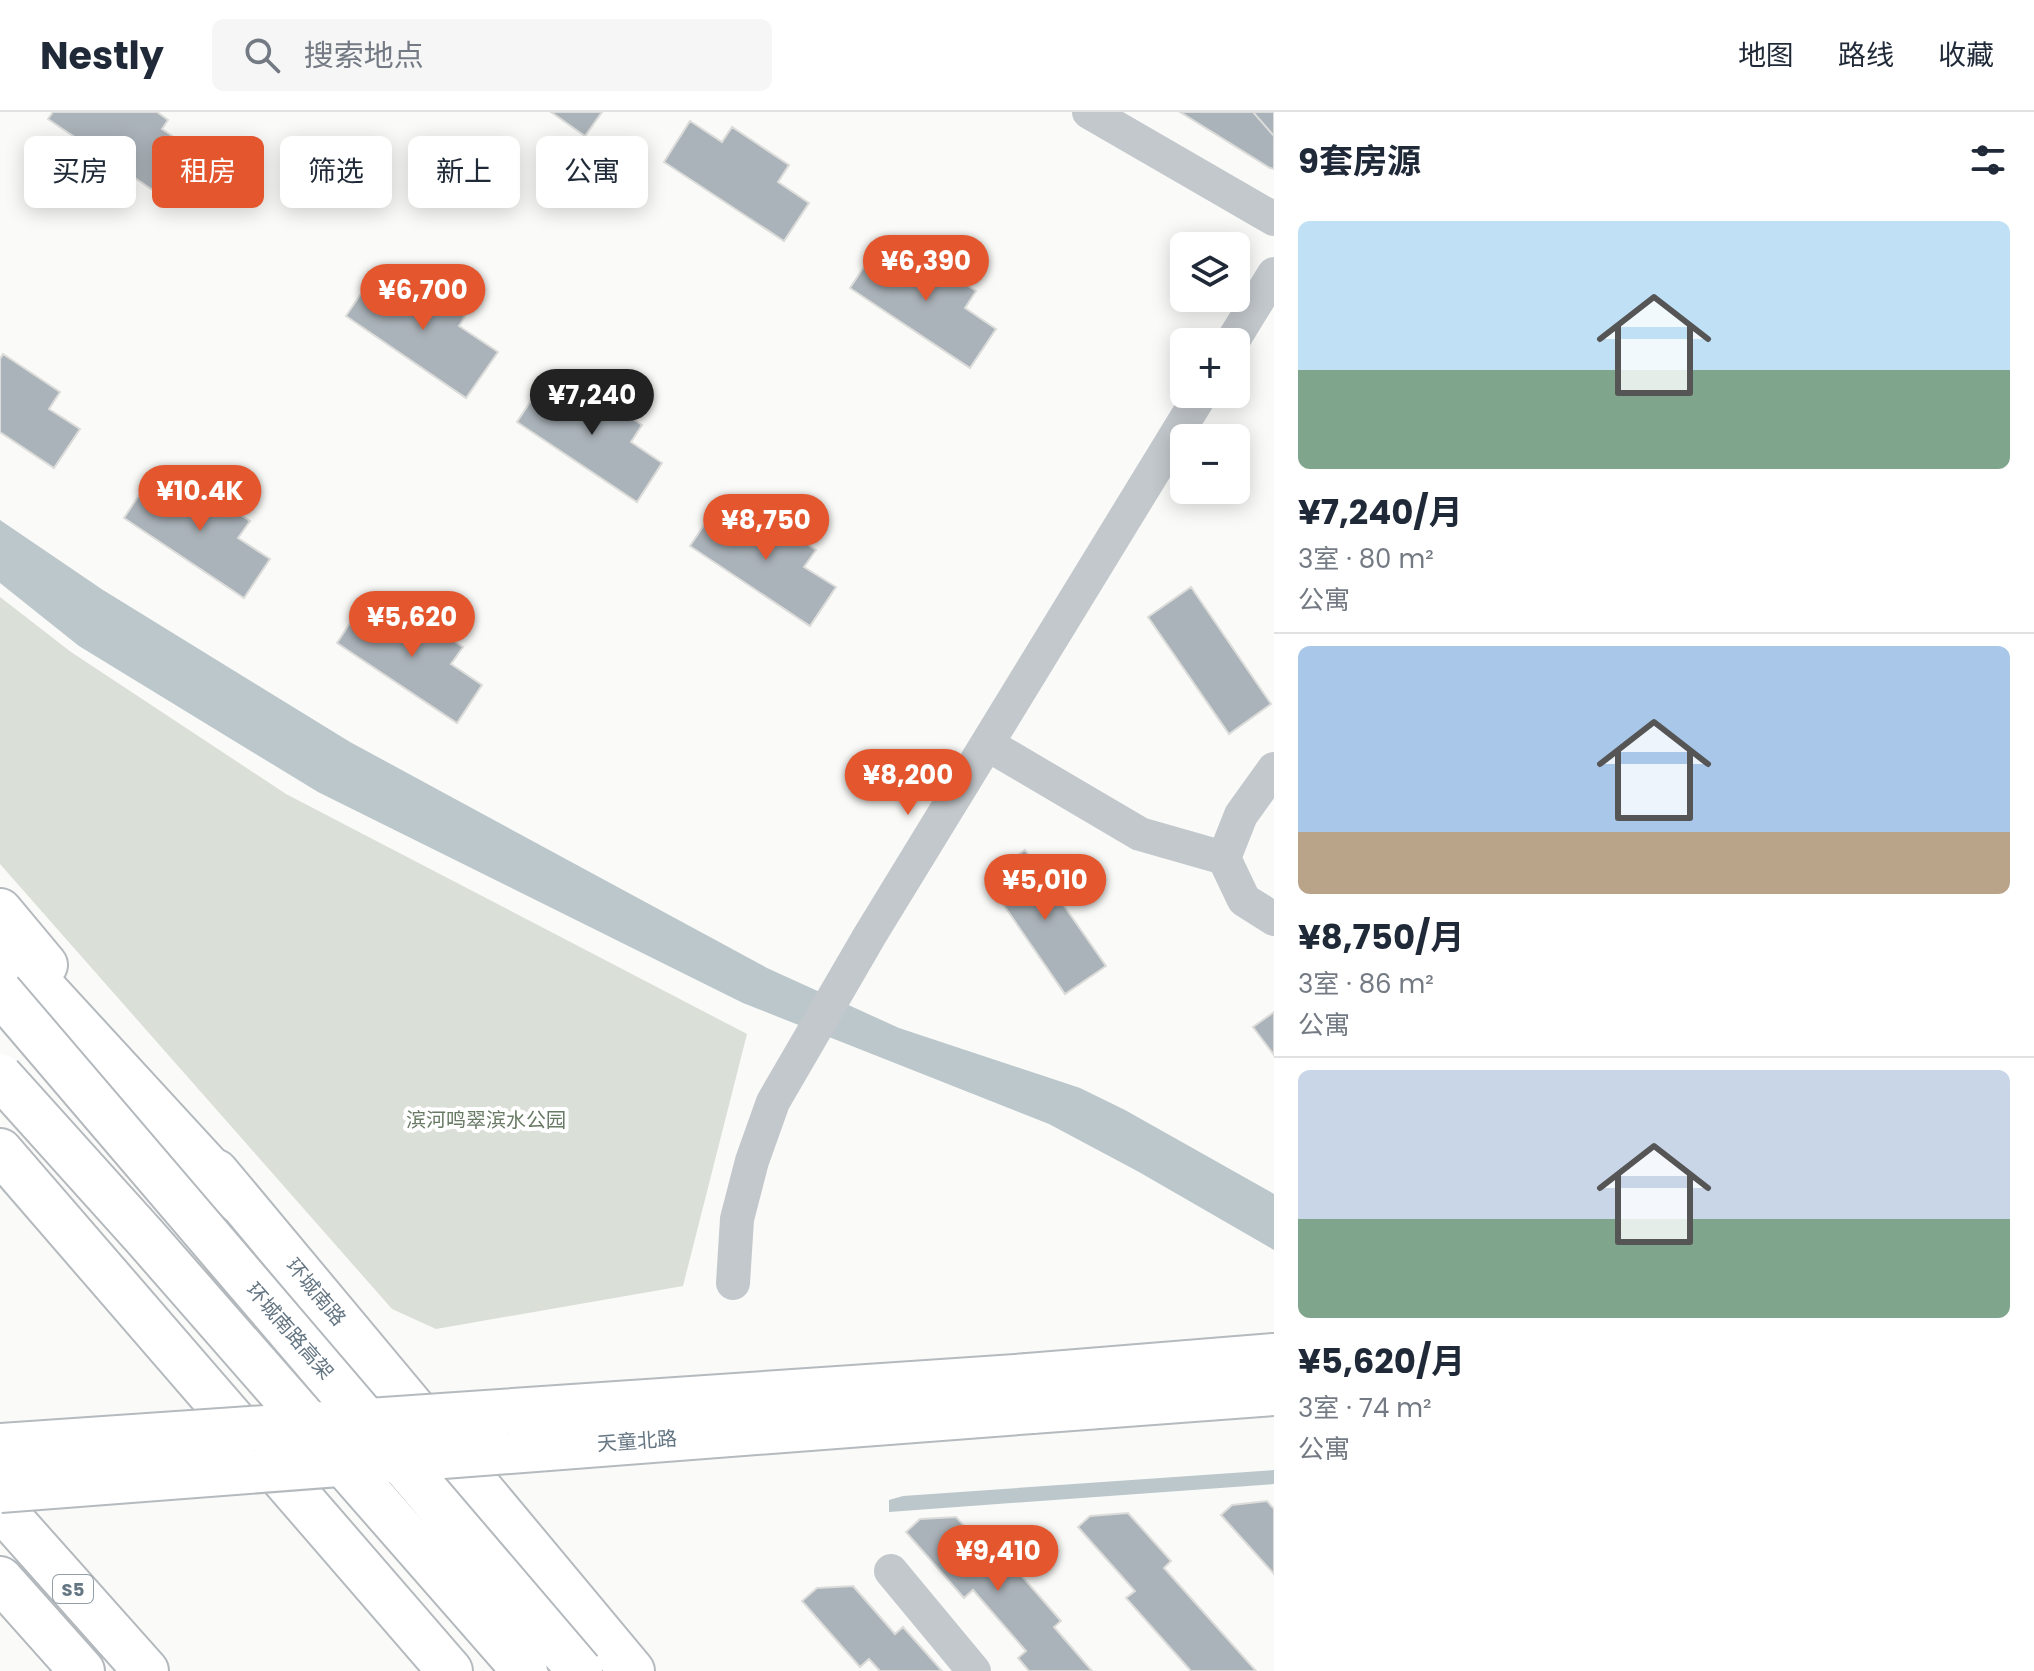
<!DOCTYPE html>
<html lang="zh">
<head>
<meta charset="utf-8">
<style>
  :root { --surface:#fff; --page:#f6f6f7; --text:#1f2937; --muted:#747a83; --line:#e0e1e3; --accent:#e4572e }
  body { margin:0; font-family:Poppins,"Noto Sans SC",sans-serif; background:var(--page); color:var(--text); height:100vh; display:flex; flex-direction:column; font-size:30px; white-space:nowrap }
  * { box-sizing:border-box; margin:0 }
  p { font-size:26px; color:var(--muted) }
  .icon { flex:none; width:44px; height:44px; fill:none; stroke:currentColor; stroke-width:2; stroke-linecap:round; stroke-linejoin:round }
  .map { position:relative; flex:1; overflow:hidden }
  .sheet { display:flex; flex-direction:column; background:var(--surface); width:760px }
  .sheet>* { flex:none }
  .banner { position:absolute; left:24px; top:24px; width:760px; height:72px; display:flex; gap:16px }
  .fabs { position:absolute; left:1170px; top:120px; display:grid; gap:16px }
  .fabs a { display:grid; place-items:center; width:80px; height:80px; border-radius:12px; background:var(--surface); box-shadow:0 4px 20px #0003; font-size:40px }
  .price { position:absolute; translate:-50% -68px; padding:0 18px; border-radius:28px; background:var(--accent); color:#fff; font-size:26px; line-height:52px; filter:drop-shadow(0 2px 4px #0008) }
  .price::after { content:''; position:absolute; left:50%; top:48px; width:24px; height:18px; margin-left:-12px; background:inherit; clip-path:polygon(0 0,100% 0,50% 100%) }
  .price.on { background:#222; color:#fff }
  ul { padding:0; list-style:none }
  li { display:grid; align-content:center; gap:16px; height:424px; padding:0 24px }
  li+li { border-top:2px solid var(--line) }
  li span { display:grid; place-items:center; height:248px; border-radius:12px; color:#555 }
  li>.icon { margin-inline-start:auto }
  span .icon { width:144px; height:144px; fill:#fffc; stroke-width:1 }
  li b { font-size:34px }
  h2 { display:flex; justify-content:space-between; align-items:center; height:96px; padding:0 24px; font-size:34px }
  .tag { padding:0 28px; border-radius:12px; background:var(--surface); box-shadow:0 4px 20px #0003; font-size:28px; line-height:72px }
  .tag.on { background:var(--accent); color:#fff }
  header { display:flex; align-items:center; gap:48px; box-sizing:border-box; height:112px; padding:0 40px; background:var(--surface); border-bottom:2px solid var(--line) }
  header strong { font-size:38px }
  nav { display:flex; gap:44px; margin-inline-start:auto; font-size:28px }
  .search { width:560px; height:72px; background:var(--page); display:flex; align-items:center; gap:20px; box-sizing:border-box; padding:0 28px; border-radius:12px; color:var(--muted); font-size:30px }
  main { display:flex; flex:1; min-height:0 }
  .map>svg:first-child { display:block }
  .green { fill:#dadfd7 }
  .water { fill:#bbc7cb }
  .building { fill:#aab3b9; stroke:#dcdcda; stroke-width:2 }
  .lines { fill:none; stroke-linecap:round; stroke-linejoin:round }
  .major-casing { stroke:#b5babe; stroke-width:48 }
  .highway-casing { stroke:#b4b9bd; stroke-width:48 }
  .minor { stroke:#c3c8cc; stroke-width:34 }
  .major { stroke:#fff; stroke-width:44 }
  .highway { stroke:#fff; stroke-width:44 }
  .major-bridge-casing { stroke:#b5babe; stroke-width:48; stroke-linecap:butt }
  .highway-bridge-casing { stroke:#b4b9bd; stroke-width:48; stroke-linecap:butt }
  .major-bridge { stroke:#fff; stroke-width:44 }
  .highway-bridge { stroke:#fff; stroke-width:44 }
  .labels { text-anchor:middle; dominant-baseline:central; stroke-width:8; stroke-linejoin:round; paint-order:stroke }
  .shield { fill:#fff; stroke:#939fa8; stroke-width:2 }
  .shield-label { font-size:18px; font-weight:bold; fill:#657683 }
  .park-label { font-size:20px; fill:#687a64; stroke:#fff }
  .street-label { font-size:20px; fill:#657683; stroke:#fff }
</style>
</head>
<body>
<header>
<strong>Nestly</strong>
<div class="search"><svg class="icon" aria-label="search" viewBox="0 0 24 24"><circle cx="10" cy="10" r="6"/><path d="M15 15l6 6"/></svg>搜索地点</div>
<nav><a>地图</a><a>路线</a><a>收藏</a></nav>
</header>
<main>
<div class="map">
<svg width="1274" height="1559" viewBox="0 0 1274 1559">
  <rect width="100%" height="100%" fill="#fafaf8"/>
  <path class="green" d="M0,485L71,540L286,682L747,922L683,1174L436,1217L392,1197L0,752Z"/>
  <path class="water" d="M0,408L103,478L350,630L767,856L899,916L1080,976L1125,998L1274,1082V1138L1139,1060L1049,1012L743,891L318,680L79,534L0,471Z
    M1274,1358V1372L889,1400V1388L903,1384Z"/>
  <path class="building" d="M53,0H157L168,8L162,17L200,43L169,89L48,7Z
    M551,0H602L585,24Z
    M1180,0H1274V57L1270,56Z
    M1253,0H1274V24Z
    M690,9L722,30L732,15L789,53L778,70L809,91L784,129L664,50Z
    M877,135L909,157L919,142L976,179L965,196L996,217L970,256L850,176Z
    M378,156L418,184L424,176L465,204L459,214L498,240L466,286L346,204Z
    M3,242L60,280L49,297L80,317L54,356L0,320V247Z
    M544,269L576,290L586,275L642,313L631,330L662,351L637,390L517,310Z
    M151,365L183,387L193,372L250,409L238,426L270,447L244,486L124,406Z
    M717,394L749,415L759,400L816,438L804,455L836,475L810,514L690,434Z
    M1191,475L1271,592L1229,622L1148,505Z
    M363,491L396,512L405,497L463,535L451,552L482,573L457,611L337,531Z
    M1025,738L1106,854L1065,882L985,766Z
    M1274,900V943L1253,915Z
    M1267,1389L1274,1397V1462L1221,1403L1232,1393Z
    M1128,1401L1171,1449L1164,1456L1256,1559H1191L1126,1486L1135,1479L1078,1415L1090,1404Z
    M956,1405L999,1453L1006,1446L1061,1509L1054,1515L1092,1559H1029L1018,1546L1026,1539L973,1478L964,1486L906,1420L920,1407Z
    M853,1474L895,1522L903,1515L942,1559H880L869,1547L860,1555L802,1489L817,1476Z"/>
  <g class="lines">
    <defs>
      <path id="major" d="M0,799L45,853
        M0,1039L450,1559
        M216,1060L632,1559
        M1028,1264L1274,1244
        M1032,1299L1274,1281"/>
      <path id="highway" d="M0,829L239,1089
        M0,1395L146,1559
        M0,1467L82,1559"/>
    </defs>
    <use href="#major" class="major-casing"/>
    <use href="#highway" class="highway-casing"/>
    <path class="minor" d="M1089,0L1274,107
      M1232,230L1274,162
      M987,632L1140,722L1224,746
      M1274,657L1241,703L1224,746L1244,788L1274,807
      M733,1171L737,1107L752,1049L773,990L870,823L1201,282
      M891,1459L974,1559"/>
    <use href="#major" class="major"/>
    <use href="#highway" class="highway"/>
    <defs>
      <path id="major-bridge" d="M0,1334L1028,1264
        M0,1378L1032,1299"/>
      <path id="highway-bridge" d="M0,880L580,1559
        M0,964L145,1125L525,1559"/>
    </defs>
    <use href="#major-bridge" class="major-bridge-casing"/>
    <use href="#highway-bridge" class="highway-bridge-casing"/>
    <use href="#major-bridge" class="major-bridge"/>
    <use href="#highway-bridge" class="highway-bridge"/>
  </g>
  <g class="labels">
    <rect class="shield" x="53" y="1463" width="40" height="28" rx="6"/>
    <g class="shield-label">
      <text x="73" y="1477">S5</text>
    </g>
    <g class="park-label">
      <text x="486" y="1008">滨河鸣翠滨水公园</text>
    </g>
    <g class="street-label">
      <text transform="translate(316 1180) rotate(50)">环城南路</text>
      <text transform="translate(290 1219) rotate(49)">环城南路高架</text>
      <text transform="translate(637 1329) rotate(-4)">天童北路</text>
    </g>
  </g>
</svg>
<div class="fabs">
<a><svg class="icon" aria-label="layers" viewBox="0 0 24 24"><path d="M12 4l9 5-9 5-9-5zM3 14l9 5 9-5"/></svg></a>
<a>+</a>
<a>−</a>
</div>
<b class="price" style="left:926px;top:191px">¥6,390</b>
<b class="price" style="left:423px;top:220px">¥6,700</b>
<b class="price on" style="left:592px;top:325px">¥7,240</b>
<b class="price" style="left:200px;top:421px">¥10.4K</b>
<b class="price" style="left:766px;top:450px">¥8,750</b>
<b class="price" style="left:412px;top:547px">¥5,620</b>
<b class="price" style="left:908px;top:705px">¥8,200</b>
<b class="price" style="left:1045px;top:810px">¥5,010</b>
<b class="price" style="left:998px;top:1481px">¥9,410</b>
<div class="banner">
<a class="tag">买房</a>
<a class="tag on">租房</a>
<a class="tag">筛选</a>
<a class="tag">新上</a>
<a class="tag">公寓</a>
</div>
</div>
<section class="sheet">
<h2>9套房源<svg class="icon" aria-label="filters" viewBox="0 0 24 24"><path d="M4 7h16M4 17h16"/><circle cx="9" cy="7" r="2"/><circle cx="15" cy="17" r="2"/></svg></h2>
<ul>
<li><span style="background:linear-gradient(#bfe0f5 60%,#7fa58c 0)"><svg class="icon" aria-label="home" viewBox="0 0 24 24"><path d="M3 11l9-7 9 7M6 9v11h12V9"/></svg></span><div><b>¥7,240/月</b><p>3室 · 80 m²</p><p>公寓</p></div></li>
<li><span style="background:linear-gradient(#a9c7e8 75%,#b9a48a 0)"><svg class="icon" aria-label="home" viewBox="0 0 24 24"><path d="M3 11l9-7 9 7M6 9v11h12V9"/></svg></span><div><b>¥8,750/月</b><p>3室 · 86 m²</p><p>公寓</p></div></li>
<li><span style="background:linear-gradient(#c9d6e8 60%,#7fa58c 0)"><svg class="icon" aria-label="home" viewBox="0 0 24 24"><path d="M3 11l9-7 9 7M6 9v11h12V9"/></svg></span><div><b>¥5,620/月</b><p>3室 · 74 m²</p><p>公寓</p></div></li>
</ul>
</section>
</main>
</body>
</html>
